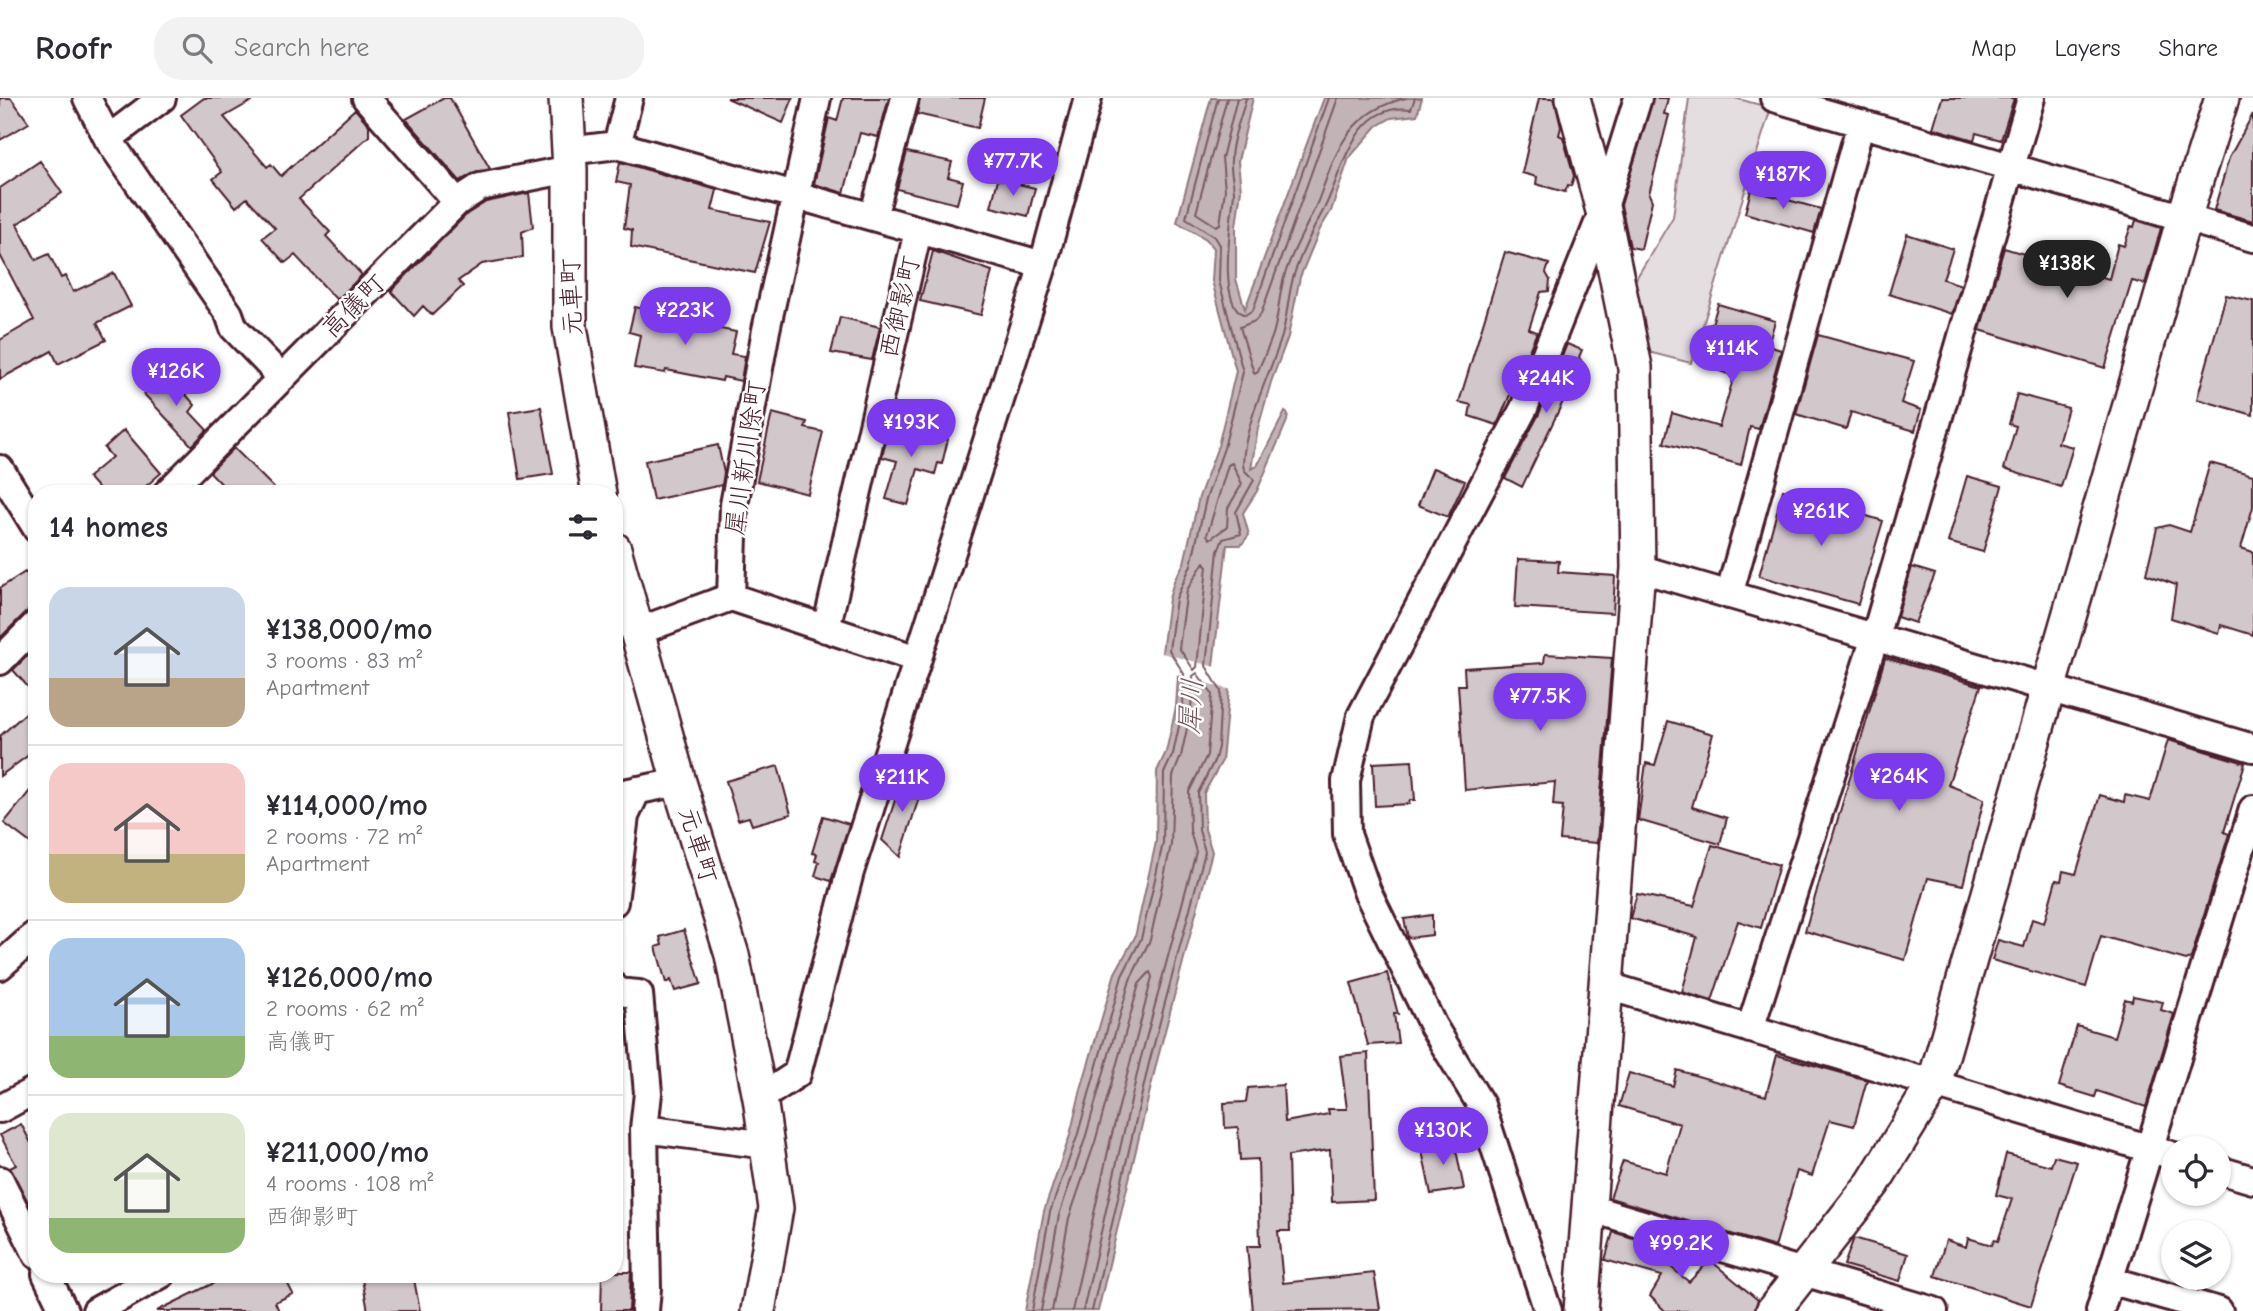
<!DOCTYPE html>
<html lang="en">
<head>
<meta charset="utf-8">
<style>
  :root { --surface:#fff; --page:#f2f2f3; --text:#2b2b33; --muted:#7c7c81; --line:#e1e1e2; --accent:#7c3aed }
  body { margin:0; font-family:"Comic Neue","Klee One",sans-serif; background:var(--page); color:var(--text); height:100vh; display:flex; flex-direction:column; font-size:26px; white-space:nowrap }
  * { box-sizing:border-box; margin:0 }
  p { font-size:23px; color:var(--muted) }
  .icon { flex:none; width:38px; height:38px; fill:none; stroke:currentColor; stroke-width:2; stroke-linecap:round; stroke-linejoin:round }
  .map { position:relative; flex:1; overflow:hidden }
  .details { position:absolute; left:28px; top:387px; width:595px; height:798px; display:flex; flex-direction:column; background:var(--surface); border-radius:28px; box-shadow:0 2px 5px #0004 }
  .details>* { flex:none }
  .controls { position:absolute; left:2161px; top:1038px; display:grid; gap:14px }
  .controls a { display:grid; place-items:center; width:70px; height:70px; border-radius:50%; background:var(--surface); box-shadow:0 2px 5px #0004; font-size:35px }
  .price { position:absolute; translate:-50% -60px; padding:0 16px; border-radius:24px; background:var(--accent); color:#fff; font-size:23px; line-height:46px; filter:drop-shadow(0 2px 4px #0008) }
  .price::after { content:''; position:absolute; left:50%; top:42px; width:21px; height:16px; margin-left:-10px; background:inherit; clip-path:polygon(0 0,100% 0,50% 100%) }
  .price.selected { background:#222; color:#fff }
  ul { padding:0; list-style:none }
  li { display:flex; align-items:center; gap:21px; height:175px; padding:0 21px }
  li+li { border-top:2px solid var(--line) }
  li span { display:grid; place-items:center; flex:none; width:196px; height:140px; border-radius:21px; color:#555 }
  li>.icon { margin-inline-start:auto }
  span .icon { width:84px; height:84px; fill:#fffc; stroke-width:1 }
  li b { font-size:30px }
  h2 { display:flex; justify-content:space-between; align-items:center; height:84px; padding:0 21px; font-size:30px }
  header { display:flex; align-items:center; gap:42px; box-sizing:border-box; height:98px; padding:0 35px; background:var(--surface); border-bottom:2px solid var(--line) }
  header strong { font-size:33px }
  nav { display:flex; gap:38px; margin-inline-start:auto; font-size:24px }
  .search { width:490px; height:63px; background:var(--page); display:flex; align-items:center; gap:18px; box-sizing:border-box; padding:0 24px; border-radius:28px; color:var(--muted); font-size:26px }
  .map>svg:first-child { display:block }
  .green { fill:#e5dee0; stroke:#987e86; stroke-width:2 }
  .water { fill:#c1b3b6; stroke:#91787e; stroke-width:2 }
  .pier { fill:#fff }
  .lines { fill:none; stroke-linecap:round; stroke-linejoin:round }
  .shore { stroke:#7a5a63; stroke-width:2 }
  .building { fill:#d2c7cb; stroke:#4a1f2b; stroke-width:2 }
  .minor-casing { stroke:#4a1f2b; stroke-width:32 }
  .tertiary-casing { stroke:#4a1f2b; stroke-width:38 }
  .minor { stroke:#fff; stroke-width:26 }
  .tertiary { stroke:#fff; stroke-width:33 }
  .labels { text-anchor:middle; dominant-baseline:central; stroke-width:5; stroke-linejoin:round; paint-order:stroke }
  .street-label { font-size:26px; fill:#4a1f2b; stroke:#fff }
  .water-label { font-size:28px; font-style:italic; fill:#74535c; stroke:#fff }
</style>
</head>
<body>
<header>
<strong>Roofr</strong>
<div class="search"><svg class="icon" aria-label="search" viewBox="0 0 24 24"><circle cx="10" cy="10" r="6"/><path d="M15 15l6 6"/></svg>Search here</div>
<nav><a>Map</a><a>Layers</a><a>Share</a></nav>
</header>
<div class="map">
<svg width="2253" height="1213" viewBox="0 0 2253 1213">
  <rect width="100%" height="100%" fill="#fff"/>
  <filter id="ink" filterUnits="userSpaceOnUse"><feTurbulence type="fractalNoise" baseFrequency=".0143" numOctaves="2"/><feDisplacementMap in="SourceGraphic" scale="14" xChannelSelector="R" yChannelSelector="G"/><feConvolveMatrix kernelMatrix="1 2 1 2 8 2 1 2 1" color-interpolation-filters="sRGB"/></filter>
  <g filter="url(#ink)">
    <path class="green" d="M1689,0H1735L1771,10L1691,265L1648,254L1631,189L1673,119Z"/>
    <path class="water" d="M1211,0H1253L1238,63L1241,92L1236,128V181L1245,211L1324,0H1422L1417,17L1391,20L1377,28L1349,60L1331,113L1320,131L1300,179L1288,239L1271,284L1258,330L1251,371L1257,368L1285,314L1288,316L1287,323L1257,393L1243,415L1249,437L1241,447H1227L1213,568L1229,591L1222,663L1204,695L1205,731L1212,754L1156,967L1098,1213H1025L1044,1113L1070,1037L1081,991L1115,875L1135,839L1156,744L1157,673L1166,654L1176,609L1178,578L1162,554L1169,501L1174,483L1184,465L1199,399L1218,348L1236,273L1212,183L1214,150L1206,141L1177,124Z"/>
    <path class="pier" d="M1158,554L1219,570L1232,592L1172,576Z"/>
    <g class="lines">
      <path class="shore" d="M1227,0L1196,115L1216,128L1220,126L1225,92L1222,60L1237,0
        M1246,0C1241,21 1231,41 1231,63C1230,74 1234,84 1234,95C1232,119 1216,208 1245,217L1253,212L1329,0
        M1338,0L1261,216L1255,223L1240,229L1254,275L1258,273C1263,260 1270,247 1274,233C1279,215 1279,194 1285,176C1293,150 1308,127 1318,103C1337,52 1347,14 1406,0
        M1232,365L1242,386L1228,410L1227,429L1210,441L1207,437L1228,367Z
        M1204,464L1207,468L1197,569L1194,572L1179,550L1187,492Z
        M1032,1213L1050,1114L1077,1039L1122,878L1141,841L1155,781L1163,745L1164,675L1173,656L1183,609L1184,576L1169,552L1176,501L1191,467L1206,401L1224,350L1243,274L1219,183L1220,147L1215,139L1186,120L1218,0
        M1041,1213L1059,1117L1085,1041L1130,882L1150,842L1171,747L1173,678L1181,658L1191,612L1193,578L1197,575L1212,596L1207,657L1189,694L1190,733L1196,754L1140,963L1083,1213
        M1052,1213L1069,1120L1095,1044L1139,886L1150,874L1152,879L1111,1040L1072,1213
        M1092,1213L1149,965L1205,754L1199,732L1198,695L1215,661L1218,649L1221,593L1206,568L1218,453L1223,441L1241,436L1236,414L1254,382C1250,376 1243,375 1243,366C1244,326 1270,276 1282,238C1287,219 1288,199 1293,180C1300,156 1312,133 1324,111C1343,73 1353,4 1411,11L1415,0"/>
    </g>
    <path class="building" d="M0,0H11L29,25L0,42Z
      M204,0H257L224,19L267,69L271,66L281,78L355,11L369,27V38L299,101L330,134L326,138L362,177L337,202L295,157L285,165L262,140L275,130L247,100L236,109L213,81L222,74L181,17Z
      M444,0H450L490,71L472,76L460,83L406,21Z
      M727,0H793L783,25Z
      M843,0H889L878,39L860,35L844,95L814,86L829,20L837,23Z
      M920,0H985L978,30L917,16Z
      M1539,0H1554L1561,29L1559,37L1563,39L1574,78L1571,88L1568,87L1565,94L1536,86L1537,79L1522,75Z
      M1653,0H1668L1664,16L1669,17L1649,96L1652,103L1641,151L1630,149L1621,107Z
      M1942,0H2014L2001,42L1976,35L1974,42L1933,30Z
      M2253,16V123L2214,112L2229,60Z
      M907,54L952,64L948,79L963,83L957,106L897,91Z
      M40,63L62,95L17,126L36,162L49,156L61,180L66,178L73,194L114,175L131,208L97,225L106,242L58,266L52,253L0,281V242L34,222L0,157V90Z
      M620,64L717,92L712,112L770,124L755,175L631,149L632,132L624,130L630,87L616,84Z
      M998,81L1035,90L1028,118L991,109Z
      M1751,92L1821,111L1814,135L1745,115Z
      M529,95L533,129L522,134L523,159L482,166L458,183L463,188L432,217L423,208L414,218L391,193L467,116L486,104Z
      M2136,122L2161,130L2145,186L2132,183L2105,270L1980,232L2004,150L2109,181L2118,146L2124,148L2131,128L2134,129Z
      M1907,136L1953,151L1943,181L1961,187L1952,216L1889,196Z
      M933,153L992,173L981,217L920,203Z
      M1505,154L1549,166L1546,175L1550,182L1549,193L1541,194L1529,231L1537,234L1497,327L1469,318L1471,307L1459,304Z
      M2226,197L2253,203V317L2197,301Z
      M1718,206L1775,223L1768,248L1781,252L1759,331L1750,329L1741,367L1664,345L1672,315L1719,329L1734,278L1700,266Z
      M635,209L666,216L665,220L736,234L731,256L745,258L741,283L723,279L722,283L666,272L665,275L634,270L640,237L629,234Z
      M840,219L880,229L872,262L831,255Z
      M1818,237L1914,263L1901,305L1921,312L1915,333L1851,314L1846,331L1796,316Z
      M1567,246L1582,252L1579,259L1582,264L1522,389L1505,380L1539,316Z
      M167,275L195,307L190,314L207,332L192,348L144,296Z
      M2017,296L2068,310L2058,345L2073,349L2061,389L2004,371L2016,328L2009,326Z
      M541,309L553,376L520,381L509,314Z
      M772,315L807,324L805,330L823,334L808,396L757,383Z
      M890,326L948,341L942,366L938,365L935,376L918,371L908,407L886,401L897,363L882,359Z
      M124,332L161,375L137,396H103L88,379L112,359L104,350Z
      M718,347L724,375L722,387L653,402L645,363Z
      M234,350L280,396H231L210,374Z
      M2210,365L2253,377V409L2241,450L2253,454V537L2221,527L2219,535L2171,520L2176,487L2146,476L2157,430L2169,427L2190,434Z
      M1433,370L1465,383L1448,419L1418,407Z
      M1967,378L2002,388L1983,454L1948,444Z
      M1783,392L1883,423L1858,506L1759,478Z
      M1518,461L1559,463L1558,474L1615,478L1613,515L1515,509Z
      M1912,469L1935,476L1915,525L1897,519Z
      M25,474L37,485V510L26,514L0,540V490Z
      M37,548V599L13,572Z
      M1545,556L1612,560L1597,745L1560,742L1563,708L1553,707L1555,684L1465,692L1458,587H1465L1464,570L1544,565Z
      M1885,560L1981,588L1948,687L1984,701L1963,787L1928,780L1905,862L1805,833Z
      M37,605V651L0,678V638Z
      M1668,623L1713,636L1692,709L1727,720L1720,746L1638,722L1646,665L1655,667Z
      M2168,642L2245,665L2224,734L2229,736L2191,860L2186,862L2101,838L2086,889L1992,862L1998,842L2024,849L2032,821L2044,825L2056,782L2061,783L2063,773L2076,776L2100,697L2124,704L2125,697L2150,703Z
      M1412,663L1415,702H1410L1409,706L1375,708L1373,665Z
      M778,668L791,716L752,727L749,719L738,722L726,683Z
      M903,678L924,684L900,759L882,742Z
      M37,684V750L4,725Z
      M823,718L849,726L831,783L815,778L819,764L815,763L817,756L812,755Z
      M1712,747L1779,767L1761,830L1738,823L1712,903L1682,894L1697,839L1630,820L1637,796L1694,808Z
      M1432,817V837L1408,840L1404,821Z
      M684,832L701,886L675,893L671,882L666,885L656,849L662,847L660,839Z
      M1387,875L1398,916H1394L1398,945L1368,947L1351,885Z
      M2133,898L2163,904L2161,912L2174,916L2146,1009L2097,993L2095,999L2059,988L2077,928L2114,939L2125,901L2132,903Z
      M1368,955L1374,1102L1332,1104L1330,1052L1288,1058L1290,1133H1278L1283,1185L1374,1175L1380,1211L1253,1213L1247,1148H1260L1258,1061L1240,1062L1238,1029L1225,1030L1224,1005L1246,1004L1248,990L1283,987L1285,1024L1329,1016L1328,1011H1347L1340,958Z
      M1777,957L1867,982L1854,1028L1830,1022L1812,1078L1797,1073L1775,1149L1610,1100L1623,1063L1666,1075L1680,1026L1619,1008L1629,975L1673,988L1677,972L1766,998Z
      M21,1026L37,1056V1121L10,1070L16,1067L0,1037Z
      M1454,1042L1464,1091L1431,1096L1421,1048Z
      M2006,1056L2051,1068L2054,1058L2077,1064L2031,1208L1935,1178L1946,1142L1966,1149L1968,1140L1992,1147L1994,1142L1998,1143L2012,1101L1996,1097Z
      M1613,1134L1663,1149L1660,1160L1689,1184L1710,1162L1758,1202L1754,1213H1665L1650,1198L1662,1178L1605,1162Z
      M1854,1140L1908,1156L1900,1183L1844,1167Z
      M614,1174H631L629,1213H601L602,1176Z
      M232,1176H283L293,1196L275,1204L279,1213H157Z
      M361,1176H413L420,1213H368Z"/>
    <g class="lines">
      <defs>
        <path id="minor" d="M87,0L108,41L229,216L234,230L282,280
          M366,0L457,104
          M1774,0L2253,140
          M108,41L162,0
          M617,47L1043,167
          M568,53L617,47L629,0
          M873,119L905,0
          M0,371L37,431
          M166,396L457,104L480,89L570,71
          M1638,470L2253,650
          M1729,497L1861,25
          M731,499L917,561
          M826,531L918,133
          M636,534L731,499L734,407L766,232L817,0
          M0,563L37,525
          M614,697L679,684
          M614,804L625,718L637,692
          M0,868L37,835
          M1608,888L2174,1058
          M614,889L616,894L639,896L648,995L644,1031L647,1190L645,1213
          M1750,931L1875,539L2031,0
          M760,1000L797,976L850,774L1043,167L1088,0
          M0,1011L37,991
          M644,1031L767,1047
          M2219,1072L2253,1082
          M0,1082L37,1157
          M1589,1110L1934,1213
          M46,1176L64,1213
          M2109,1182L2219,1213
          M96,1213L162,1176
          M1548,1213L1481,1007L1433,928L1367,793L1347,736L1346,683L1361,618L1524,310L1603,113L1638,0
          M2100,1213L2253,711"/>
        <path id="tertiary" d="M566,0L570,71V229L599,396
          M1573,0L1603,113L1635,269L1638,470L1581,1213
          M614,451L679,684L732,857L760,1000L776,1110L758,1213
          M1773,1213L1873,1085L1934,986L2184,120L2222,0"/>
      </defs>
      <use href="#minor" class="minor-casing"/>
      <use href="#tertiary" class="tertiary-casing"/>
      <use href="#minor" class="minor"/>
      <use href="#tertiary" class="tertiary"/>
    </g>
  </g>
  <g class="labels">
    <g class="street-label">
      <text transform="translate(572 199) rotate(-92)">元車町</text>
      <text transform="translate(354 208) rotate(-45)">高儀町</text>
      <text transform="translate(900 209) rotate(-77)">西御影町</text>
      <text transform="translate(746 360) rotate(-82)">犀川新川除町</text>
      <text transform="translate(698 747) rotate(73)">元車町</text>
    </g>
    <g class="water-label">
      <text transform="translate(1191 608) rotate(-86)">犀川</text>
    </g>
  </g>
</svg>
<div class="controls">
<a><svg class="icon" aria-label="locate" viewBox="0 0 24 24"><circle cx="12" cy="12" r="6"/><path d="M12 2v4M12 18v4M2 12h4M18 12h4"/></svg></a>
<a><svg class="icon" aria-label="layers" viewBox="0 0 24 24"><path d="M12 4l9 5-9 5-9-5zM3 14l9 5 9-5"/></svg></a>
</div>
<b class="price" style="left:1013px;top:100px">¥77.7K</b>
<b class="price" style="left:1783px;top:113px">¥187K</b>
<b class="price selected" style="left:2067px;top:202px">¥138K</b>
<b class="price" style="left:685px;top:249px">¥223K</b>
<b class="price" style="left:1732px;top:287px">¥114K</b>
<b class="price" style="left:176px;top:310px">¥126K</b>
<b class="price" style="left:1546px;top:317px">¥244K</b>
<b class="price" style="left:911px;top:361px">¥193K</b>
<b class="price" style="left:1821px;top:450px">¥261K</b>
<b class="price" style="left:1540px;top:635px">¥77.5K</b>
<b class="price" style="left:1899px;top:715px">¥264K</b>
<b class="price" style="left:902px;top:716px">¥211K</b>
<b class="price" style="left:1443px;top:1069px">¥130K</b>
<b class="price" style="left:1681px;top:1182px">¥99.2K</b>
<section class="details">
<h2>14 homes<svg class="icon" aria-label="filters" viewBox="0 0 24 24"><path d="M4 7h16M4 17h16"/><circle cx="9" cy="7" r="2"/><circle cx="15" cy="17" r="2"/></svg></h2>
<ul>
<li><span style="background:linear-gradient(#c9d6e8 65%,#b9a48a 0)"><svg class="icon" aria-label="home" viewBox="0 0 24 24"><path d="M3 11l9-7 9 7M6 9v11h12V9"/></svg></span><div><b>¥138,000/mo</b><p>3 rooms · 83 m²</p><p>Apartment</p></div></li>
<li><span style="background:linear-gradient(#f6c9c9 65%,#c2b280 0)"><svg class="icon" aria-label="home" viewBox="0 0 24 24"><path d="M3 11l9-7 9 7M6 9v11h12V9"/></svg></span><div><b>¥114,000/mo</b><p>2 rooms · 72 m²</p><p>Apartment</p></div></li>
<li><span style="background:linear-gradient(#a9c7e8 70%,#8fb573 0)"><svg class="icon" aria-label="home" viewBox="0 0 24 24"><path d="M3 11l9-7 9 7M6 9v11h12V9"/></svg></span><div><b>¥126,000/mo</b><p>2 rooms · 62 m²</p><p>高儀町</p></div></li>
<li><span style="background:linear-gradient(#dfe7d0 75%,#8fb573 0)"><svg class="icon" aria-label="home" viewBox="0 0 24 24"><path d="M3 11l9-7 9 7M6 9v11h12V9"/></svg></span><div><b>¥211,000/mo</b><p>4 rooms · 108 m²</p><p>西御影町</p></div></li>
</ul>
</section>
</div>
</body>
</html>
